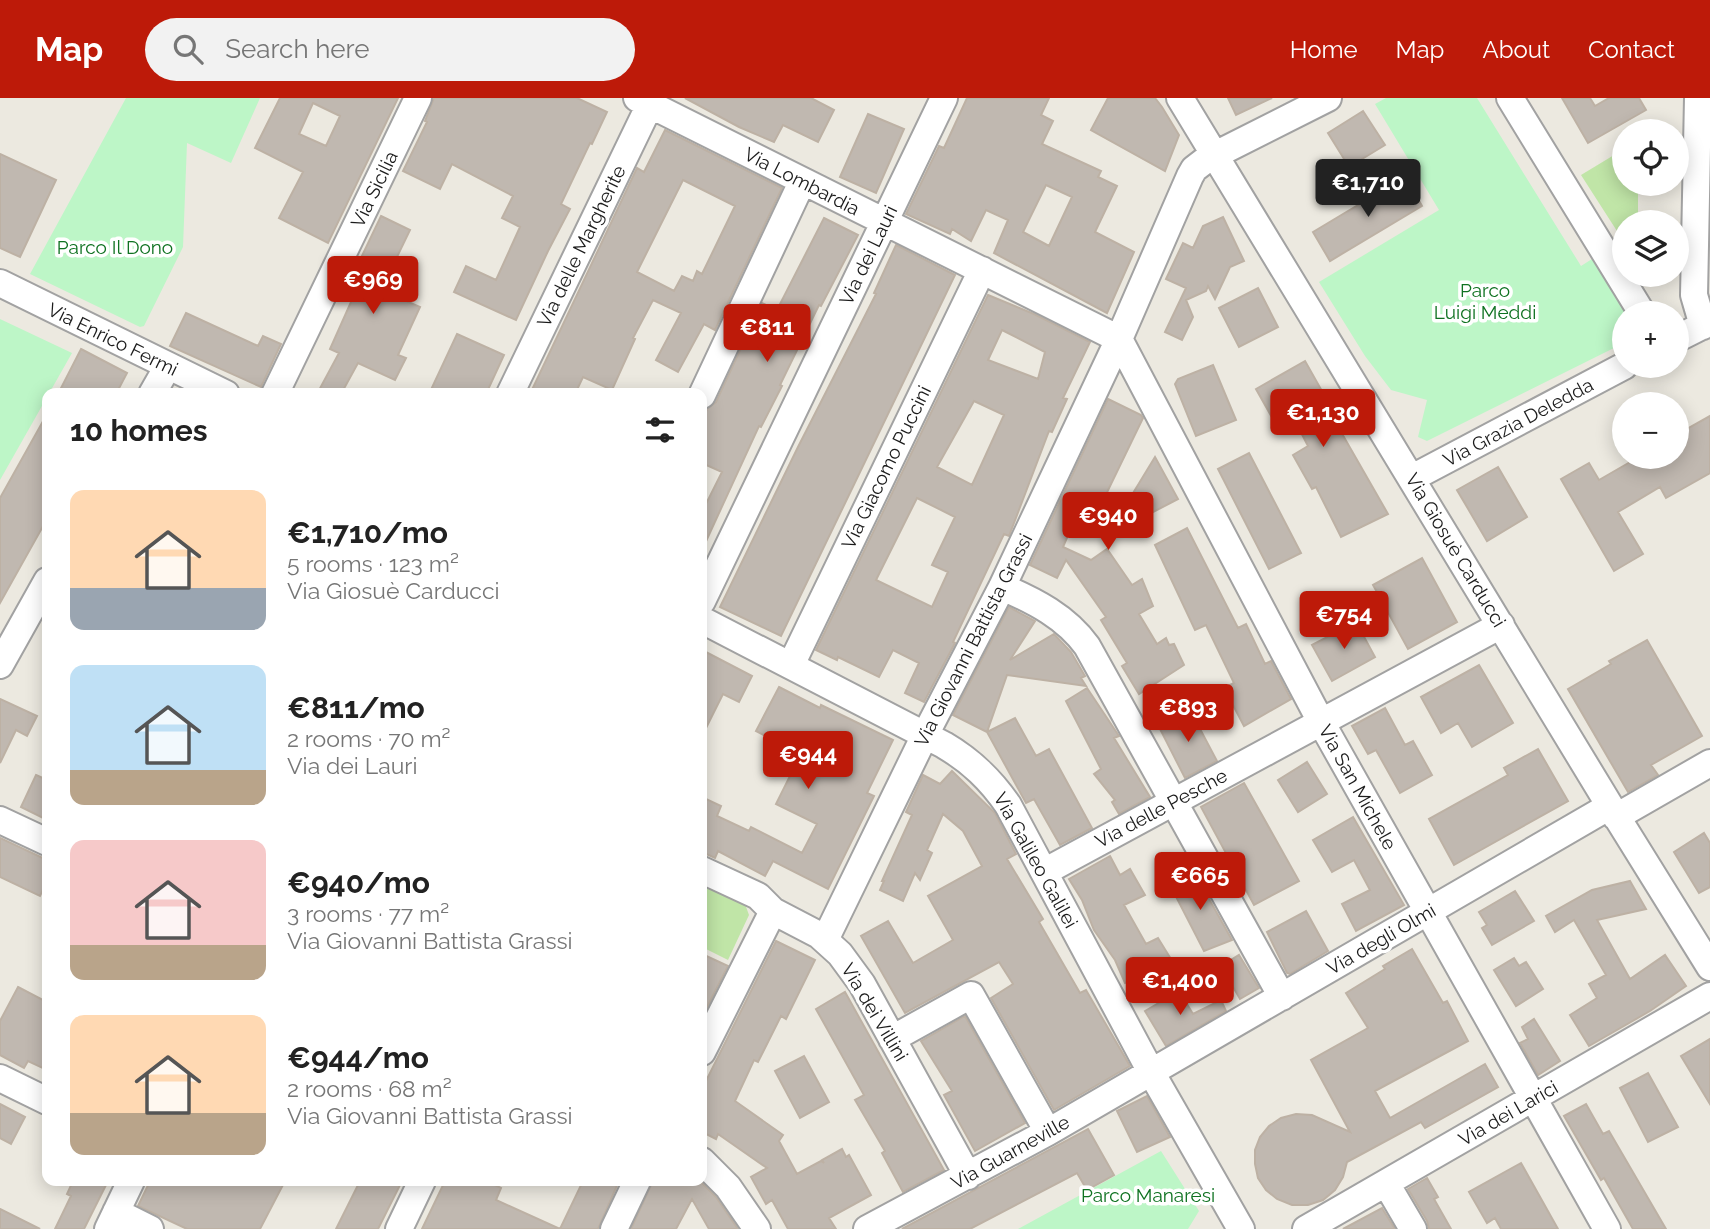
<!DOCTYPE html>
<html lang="en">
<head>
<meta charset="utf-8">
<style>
  :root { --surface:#fff; --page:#f2f2f2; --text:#222; --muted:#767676; --accent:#bd1a09 }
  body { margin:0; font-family:Raleway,sans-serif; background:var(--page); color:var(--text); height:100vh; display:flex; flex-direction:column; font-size:26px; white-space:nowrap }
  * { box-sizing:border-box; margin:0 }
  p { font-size:23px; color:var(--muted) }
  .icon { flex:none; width:38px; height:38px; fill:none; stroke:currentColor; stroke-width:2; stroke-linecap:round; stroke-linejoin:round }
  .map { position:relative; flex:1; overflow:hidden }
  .sheet { position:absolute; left:42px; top:290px; width:665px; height:798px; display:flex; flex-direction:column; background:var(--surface); border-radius:14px; box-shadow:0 4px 18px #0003 }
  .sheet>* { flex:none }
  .buttons { position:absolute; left:1612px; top:21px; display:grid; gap:14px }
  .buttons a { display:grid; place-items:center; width:77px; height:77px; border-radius:50%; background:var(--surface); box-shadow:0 4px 18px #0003; font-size:35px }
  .price { position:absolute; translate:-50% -60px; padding:0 16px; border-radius:7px; background:var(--accent); color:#fff; font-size:23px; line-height:46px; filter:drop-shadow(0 2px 4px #0008) }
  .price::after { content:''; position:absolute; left:50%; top:42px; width:21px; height:16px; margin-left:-10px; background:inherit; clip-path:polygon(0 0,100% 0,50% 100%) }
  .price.selected { background:#222; color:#fff }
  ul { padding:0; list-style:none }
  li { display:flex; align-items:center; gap:21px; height:175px; padding:0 28px }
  li span { display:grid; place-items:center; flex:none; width:196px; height:140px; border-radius:14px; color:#555 }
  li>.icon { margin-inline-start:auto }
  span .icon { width:84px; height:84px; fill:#fffc; stroke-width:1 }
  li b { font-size:30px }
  h2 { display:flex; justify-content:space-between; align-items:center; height:84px; padding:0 28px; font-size:30px }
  header { display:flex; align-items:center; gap:42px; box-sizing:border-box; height:98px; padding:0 35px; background:var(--accent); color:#fff }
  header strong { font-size:33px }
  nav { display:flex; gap:38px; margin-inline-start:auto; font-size:24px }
  .search { width:490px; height:63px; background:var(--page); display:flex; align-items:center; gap:18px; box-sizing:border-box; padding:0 24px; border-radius:38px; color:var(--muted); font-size:26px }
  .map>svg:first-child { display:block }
  .grass { fill:#c0e5a7 }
  .park { fill:#bdf6c7 }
  .building { fill:#c0b8b0; stroke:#bdb1a4; stroke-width:2; fill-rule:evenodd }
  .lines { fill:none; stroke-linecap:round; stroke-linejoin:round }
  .minor-casing { stroke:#a2a2a2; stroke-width:30 }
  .minor { stroke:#fff; stroke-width:26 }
  .labels { text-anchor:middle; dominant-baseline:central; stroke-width:7; stroke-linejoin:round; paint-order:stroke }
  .street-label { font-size:19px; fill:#1b1b1b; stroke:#fff }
  .park-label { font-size:19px; fill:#0f7221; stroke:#fff }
</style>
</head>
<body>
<header>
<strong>Map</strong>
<div class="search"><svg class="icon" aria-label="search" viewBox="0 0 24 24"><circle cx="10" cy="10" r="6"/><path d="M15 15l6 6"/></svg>Search here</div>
<nav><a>Home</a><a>Map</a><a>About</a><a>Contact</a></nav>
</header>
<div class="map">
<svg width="1710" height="1131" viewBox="0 0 1710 1131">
  <rect width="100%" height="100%" fill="#ece9e0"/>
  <path class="grass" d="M1624,51V86H1638V124H1624V144L1581,77Z
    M707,788L745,806L749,817L728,862L702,849V799Z"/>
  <path class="park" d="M126,0H260L231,65L187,45L183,149L144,228L140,229L30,176Z
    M1386,0H1477L1581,168L1592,161L1626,215H1624V245L1427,343L1418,339L1427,302L1391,292L1365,258L1319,184L1439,112L1375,6Z
    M0,221L72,255L0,382Z
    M1161,1053L1199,1113L1188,1131H1018Z"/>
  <path class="building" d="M280,0H398L328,145L279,120L303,74L255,50ZM313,5L340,18L326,48L299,36Z
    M434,0H577L607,14L592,46L590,45L561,106L570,111L548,153L516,222L454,194L466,168L496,182L520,129L502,120L513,98L452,66L440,91L403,73L427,24L425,23Z
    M685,0H811L834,12L818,44L783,27L774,44L739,29Z
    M967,0H1049L1041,17L1053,23L1042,46L1101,73L1098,79L1117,88L1095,134L1134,154L1107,215L994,155L1008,122L986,112L971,143L952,131L950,136L906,116L939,48L944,50ZM1046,87L1072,99L1049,148L1023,134Z
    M1108,0H1155L1162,9L1179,37L1165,73L1091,32Z
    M1228,0H1272L1236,17Z
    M1562,0H1590L1595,8L1609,0H1639L1646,12L1588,45Z
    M1363,13L1385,47L1349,69L1328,35Z
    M868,16L904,31L876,95L840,79Z
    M665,32L782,90L715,232L704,226L678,274L656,262L681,215L653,202L633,240L635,241L612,292L583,279L575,296H530L637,70L644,74ZM683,82L735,108L702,176L697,173L693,183L682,178L674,193L637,174Z
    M0,56L56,82L20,159L0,150Z
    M1405,79L1422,108L1330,163L1313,134Z
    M381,118L410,132L381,192L420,209L398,257L406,260L395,282L358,265L341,296H317L339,255L330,251L368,166L360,162Z
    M1223,119L1244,163L1230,169L1215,201L1208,188L1206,193L1186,202L1193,219L1182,242L1165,234L1186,190L1166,181L1183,145L1193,150L1203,128Z
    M824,120L858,137L821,208L819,207L780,287L782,288L761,329L759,328L702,452V401L707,404L722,374L702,365V322L707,311L716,304L762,205L777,212Z
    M896,147L955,177L781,538L720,509L798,349L876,196L874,195Z
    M1258,190L1278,229L1239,249L1219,210Z
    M988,197L1034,216L1090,244L1063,300L1067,301L1052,334L1049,333L1009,438L1004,436L953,544L955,545L924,604L905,595L919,565L893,552L879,579L838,559L837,562L816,552ZM1002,232L1045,254L1038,281L988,262ZM974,303L1004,317L972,387L937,369ZM917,400L955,419L932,467L948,474L932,509L876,482Z
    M186,215L258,248L263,238L281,246L261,289L170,248Z
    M457,236L504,257L486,296H429Z
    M81,251L127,275L116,296H58Z
    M1305,263L1332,311L1329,313L1388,416L1341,439L1316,389L1312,391L1293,357L1308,348L1294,321L1278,330L1256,291Z
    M1213,267L1236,322L1196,338L1175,286L1178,281Z
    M1108,301L1141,317L1143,320L1097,415L1081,407L1063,449L1091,462L1107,451L1132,487L1142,481L1153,508L1139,516L1157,546L1166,540L1169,547L1174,546L1184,567L1139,596L1122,568L1127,565L1101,522L1106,519L1066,462L1057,480L1030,467Z
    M47,316V421L0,505V400Z
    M1710,318V375L1666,400L1660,389L1618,414L1643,456L1614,473L1561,381L1589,365L1599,382L1639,359H1676V337Z
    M1249,355L1301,455L1269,471L1218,371Z
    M1155,359L1178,401L1136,423L1127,405Z
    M1498,369L1527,419L1487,443L1457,392Z
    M1187,430L1238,530L1246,526L1265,566L1271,563L1291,601L1244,628L1224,590L1234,585L1206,527L1195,532L1155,447Z
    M1422,460L1457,524L1408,551L1373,487Z
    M1009,509L1035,523L1010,562L1054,536L1071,554L1085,578L1081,580L1086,588L1007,577L987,634L953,617Z
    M1356,524L1375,559L1332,583L1312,547Z
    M1647,542L1702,638L1651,667L1658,677L1628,694L1568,591L1611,566L1609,563Z
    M702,552L752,578L739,604L723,596L702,638Z
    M1479,567L1513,625L1472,649L1458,625L1441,635L1421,599Z
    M779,589L820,610L821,607L893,642L867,695L874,698L828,791L773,763L765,778L718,753L715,760L702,754V699L721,708L717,718L749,733L751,729L802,755L817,726L776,706L801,656L756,633Z
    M1087,590L1119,638L1114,640L1150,699L1119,716L1112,704L1115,702L1094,676L1101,671L1066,603Z
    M0,601L37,618L27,638L16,632L0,665Z
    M1385,610L1405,647L1413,643L1432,677L1400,695L1376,652L1368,656L1352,628Z
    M1190,612L1217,663L1185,680L1159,629Z
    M1015,620L1036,658L1049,651L1092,730L1060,747L1034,701L1026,705L987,634Z
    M1538,651L1568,703L1454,767L1429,721L1508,677L1504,670Z
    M1307,664L1327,696L1298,714L1278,682Z
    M952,673L995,715L1016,756L1007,761L1043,821L1039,824L1080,895L1086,892L1130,968L1054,1012L991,900L1013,886L999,864L905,915L861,838L888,823L913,865L953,842L928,798L982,768L963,733L943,716L927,752L932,755L920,782L915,775L903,803L880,792L884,783H882L912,717L906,714L923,677L940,686Z
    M36,677L47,682V722L21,709Z
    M1244,685L1299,783L1254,807L1201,709Z
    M1353,719L1404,807L1356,833L1342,806L1370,792L1354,762L1332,774L1313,742Z
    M1704,735L1710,745V789L1699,795L1674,754Z
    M0,740L47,762V783L40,798L0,779Z
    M1110,758L1120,777L1130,771L1145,797L1124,807L1146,846L1158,840L1174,866L1125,885L1115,862L1094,832L1082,802L1069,781Z
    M1194,774L1232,842L1204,853L1170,787Z
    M1630,783L1646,811L1597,822L1630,881L1665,857L1686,888L1650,913L1589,948L1570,917L1597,900L1589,886L1606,877L1574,822L1555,834L1546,818L1592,792Z
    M1515,793L1534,823L1492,847L1482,830L1487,827L1479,814Z
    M1306,813L1328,853L1290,876L1287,875L1267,834Z
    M776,843L815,862L786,921L781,918L758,964L754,962L735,1003L783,1037L779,1043L797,1076L821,1063L824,1065L822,1062L842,1051L846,1059L849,1057L871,1097L829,1120L836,1131H788L772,1102L766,1106L751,1079L767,1070L718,1036L716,1041L702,1034V991Z
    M1412,851L1443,905L1447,903L1468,943L1375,993L1390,1020L1485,966L1498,989L1425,1030L1421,1024L1347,1064L1343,1079L1335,1092L1323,1102L1308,1107H1292L1277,1101L1266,1092L1258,1080L1255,1066V1052L1260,1039L1269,1028L1281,1020L1296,1016L1312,1017L1350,1034L1311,962L1368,930L1346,895L1385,871L1383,868Z
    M702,856L728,868L702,919Z
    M1239,857L1259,890L1240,901L1221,868Z
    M1514,860L1519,868L1526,864L1543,891L1516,908L1494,872Z
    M18,889L47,904V972L28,963L24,970L0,957V923Z
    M1179,893L1193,916L1221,902L1226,913L1166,948L1145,913Z
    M845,894L944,1072L903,1094L882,1055L885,1053L855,1002L864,997L816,911Z
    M965,918L1025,1025L975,1053L944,997L952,993L921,943Z
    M1534,921L1560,963L1538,977L1520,945L1528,941L1522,929Z
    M1710,941V1006L1681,958Z
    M804,958L829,1004L800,1020L775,973Z
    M1648,975L1678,1029L1648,1044L1620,990Z
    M1147,998L1170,1039L1137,1054L1117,1013Z
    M0,1006L25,1019L11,1046L0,1040Z
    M1586,1006L1603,1036L1609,1033L1666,1131H1633L1604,1080L1601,1082L1564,1018Z
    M1088,1031L1114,1077L1087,1092L1077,1075L970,1131H902Z
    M1521,1065L1558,1131H1501L1495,1120L1487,1125L1469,1094Z
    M1427,1080L1438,1099L1434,1101L1451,1131H1429L1427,1123L1408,1091Z
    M73,1083H108L84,1131H55L71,1098L67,1096Z
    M150,1083H285L260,1131H187L138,1108Z
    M360,1083H402L378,1131H336Z
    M445,1083H497L495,1087L501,1090L496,1102L560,1131L583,1083H619L598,1131H422Z
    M653,1083H700L716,1099L738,1131H709L692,1101L676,1131H631Z
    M1382,1110L1395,1131H1343Z
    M0,1111L40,1131H0Z"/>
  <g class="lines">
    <defs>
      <path id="minor" d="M637,0L1119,241
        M1180,0L1610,708L1710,869
        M1510,0L1642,215
        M1698,0L1694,197L1703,228
        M0,185L226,296
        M1119,241L1321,624L1607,1131
        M1676,241L1710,224
        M152,296L168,268
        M275,296L418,0
        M510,296L653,0
        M702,297L802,84
        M1412,380L1624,268
        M1002,489C1035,503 1066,519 1087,548L1282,899
        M702,503L944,0
        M702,522L944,647C971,663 990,681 1008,707L1151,974L1241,1131
        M0,567L47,483
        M791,567L982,172
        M1616,719L1710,665
        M0,722L47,744
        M702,772L758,798L773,813L819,837L840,856L862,886L968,1078
        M1044,774L1501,527
        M825,842L925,637L1002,489L1119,241L1190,78L1194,71L1207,61L1328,0
        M892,941L971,897L1048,1034
        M702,954L773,813
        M0,980L47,1003
        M702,1063L728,1089L757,1131
        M1386,1085L1413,1131
        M116,1114L150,1131
        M108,1131L131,1083
        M399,1131L422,1083
        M614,1131L637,1083
        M867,1131L1048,1034L1610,708
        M1306,1131L1710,898"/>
    </defs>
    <use href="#minor" class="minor-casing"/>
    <use href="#minor" class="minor"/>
  </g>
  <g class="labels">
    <g class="street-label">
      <text transform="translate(802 83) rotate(27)">Via Lombardia</text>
      <text transform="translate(374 91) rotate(-64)">Via Sicilia</text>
      <text transform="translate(581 148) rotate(-64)">Via delle Margherite</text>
      <text transform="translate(868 157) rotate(-64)">Via dei Lauri</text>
      <text transform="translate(113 241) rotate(26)">Via Enrico Fermi</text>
      <text transform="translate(1518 324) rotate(-28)">Via Grazia Deledda</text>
      <text transform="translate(886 369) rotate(-64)">Via Giacomo Puccini</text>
      <text transform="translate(1456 452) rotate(59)">Via Giosuè Carducci</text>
      <text transform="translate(973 542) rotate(-63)">Via Giovanni Battista Grassi</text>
      <text transform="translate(1358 689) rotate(61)">Via San Michele</text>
      <text transform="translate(1161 710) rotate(-28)">Via delle Pesche</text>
      <text transform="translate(1036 762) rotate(61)">Via Galileo Galilei</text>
      <text transform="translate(1381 841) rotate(-30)">Via degli Olmi</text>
      <text transform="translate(875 914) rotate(59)">Via dei Villini</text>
      <text transform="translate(1508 1015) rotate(-30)">Via dei Larici</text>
      <text transform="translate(1010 1054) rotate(-29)">Via Guarneville</text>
    </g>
    <g class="park-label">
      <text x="115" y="149">Parco Il Dono</text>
      <text x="1485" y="192">Parco<tspan x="1485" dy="22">Luigi Meddi</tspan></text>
      <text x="1148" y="1097">Parco Manaresi</text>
    </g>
  </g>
</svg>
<div class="buttons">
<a><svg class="icon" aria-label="locate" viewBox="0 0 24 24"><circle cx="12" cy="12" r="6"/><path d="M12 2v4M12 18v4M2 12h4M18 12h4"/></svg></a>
<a><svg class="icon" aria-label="layers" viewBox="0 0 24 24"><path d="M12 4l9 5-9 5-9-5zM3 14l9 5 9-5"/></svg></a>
<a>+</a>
<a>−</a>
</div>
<b class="price selected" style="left:1368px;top:121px">€1,710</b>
<b class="price" style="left:373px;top:218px">€969</b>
<b class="price" style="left:767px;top:266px">€811</b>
<b class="price" style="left:1323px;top:351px">€1,130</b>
<b class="price" style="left:1108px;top:454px">€940</b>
<b class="price" style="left:1344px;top:553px">€754</b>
<b class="price" style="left:1188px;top:646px">€893</b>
<b class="price" style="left:808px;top:693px">€944</b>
<b class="price" style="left:1200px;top:814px">€665</b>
<b class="price" style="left:1180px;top:919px">€1,400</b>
<section class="sheet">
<h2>10 homes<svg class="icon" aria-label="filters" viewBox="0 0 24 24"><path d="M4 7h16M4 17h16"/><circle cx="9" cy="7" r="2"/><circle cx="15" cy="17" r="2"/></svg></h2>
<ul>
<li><span style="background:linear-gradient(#ffd9b3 70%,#9aa5b1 0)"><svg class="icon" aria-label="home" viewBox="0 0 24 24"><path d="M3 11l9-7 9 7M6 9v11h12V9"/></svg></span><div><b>€1,710/mo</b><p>5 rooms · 123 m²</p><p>Via Giosuè Carducci</p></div></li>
<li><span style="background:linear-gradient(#bfe0f5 75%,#b9a48a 0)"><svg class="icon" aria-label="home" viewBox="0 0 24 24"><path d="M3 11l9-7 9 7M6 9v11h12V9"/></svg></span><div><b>€811/mo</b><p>2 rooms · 70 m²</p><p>Via dei Lauri</p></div></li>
<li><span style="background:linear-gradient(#f6c9c9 75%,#b9a48a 0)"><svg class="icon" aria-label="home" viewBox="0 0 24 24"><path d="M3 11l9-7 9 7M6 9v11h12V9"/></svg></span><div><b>€940/mo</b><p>3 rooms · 77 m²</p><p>Via Giovanni Battista Grassi</p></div></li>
<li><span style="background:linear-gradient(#ffd9b3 70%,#b9a48a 0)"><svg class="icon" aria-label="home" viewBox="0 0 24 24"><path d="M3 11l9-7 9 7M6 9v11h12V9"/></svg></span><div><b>€944/mo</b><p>2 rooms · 68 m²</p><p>Via Giovanni Battista Grassi</p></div></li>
</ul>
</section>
</div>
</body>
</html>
